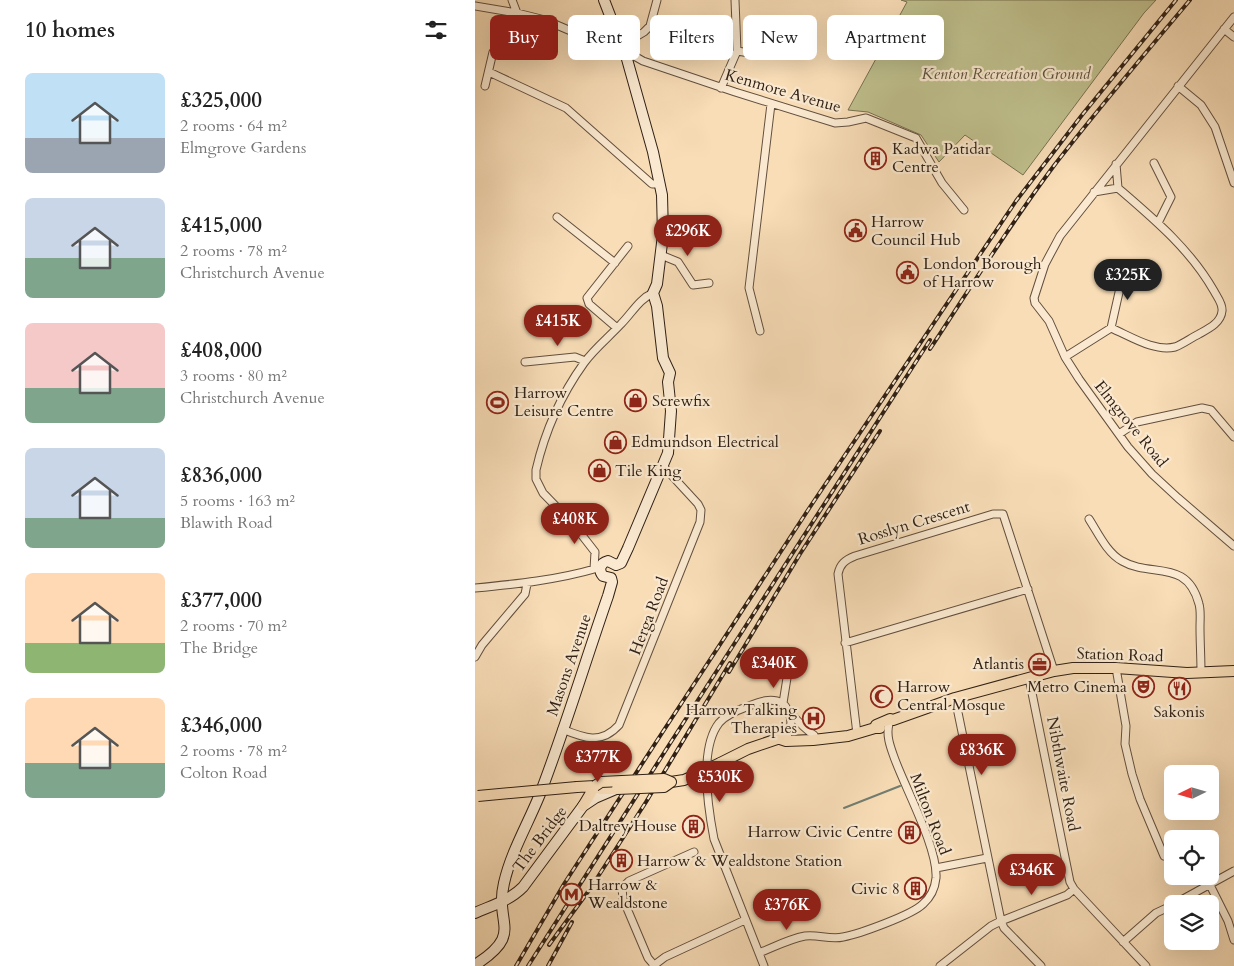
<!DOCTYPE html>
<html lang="en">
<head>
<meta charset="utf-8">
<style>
  :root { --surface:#fff; --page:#f6f6f6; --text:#222; --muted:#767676; --accent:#8f2418 }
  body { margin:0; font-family:Cardo,serif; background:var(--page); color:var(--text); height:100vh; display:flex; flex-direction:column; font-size:19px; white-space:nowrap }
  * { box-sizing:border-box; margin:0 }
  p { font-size:16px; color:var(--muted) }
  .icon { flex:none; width:28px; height:28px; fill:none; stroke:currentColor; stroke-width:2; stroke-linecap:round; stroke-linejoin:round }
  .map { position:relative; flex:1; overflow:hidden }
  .details { display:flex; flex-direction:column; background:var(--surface); width:475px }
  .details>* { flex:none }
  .banner { position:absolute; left:15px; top:15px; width:475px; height:45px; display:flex; gap:10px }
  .needle { width:32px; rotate:265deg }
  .controls { position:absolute; left:689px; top:765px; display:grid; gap:10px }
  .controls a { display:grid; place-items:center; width:55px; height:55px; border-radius:8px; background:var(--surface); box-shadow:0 5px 20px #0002; font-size:25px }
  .price { position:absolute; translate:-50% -42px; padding:0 11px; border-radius:18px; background:var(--accent); color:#fff; font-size:16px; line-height:32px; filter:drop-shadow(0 1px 2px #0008) }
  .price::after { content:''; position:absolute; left:50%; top:30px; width:15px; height:11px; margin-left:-8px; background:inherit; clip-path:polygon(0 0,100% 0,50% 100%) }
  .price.selected { background:#222; color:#fff }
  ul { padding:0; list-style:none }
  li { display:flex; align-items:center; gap:15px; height:125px; padding:0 25px }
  li span { display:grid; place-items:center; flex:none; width:140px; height:100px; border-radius:8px; color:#555 }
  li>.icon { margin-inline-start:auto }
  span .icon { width:60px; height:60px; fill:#fffc; stroke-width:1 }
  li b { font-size:21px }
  h2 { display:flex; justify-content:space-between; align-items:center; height:60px; padding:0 25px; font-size:21px }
  .tag { padding:0 18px; border-radius:8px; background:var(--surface); box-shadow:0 5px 20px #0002; font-size:18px; line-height:45px }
  .tag.selected { background:var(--accent); color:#fff }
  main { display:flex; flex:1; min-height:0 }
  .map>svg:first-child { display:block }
  .green { fill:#bfc08d; stroke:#787051 }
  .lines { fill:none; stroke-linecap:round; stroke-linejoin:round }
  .stream { stroke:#717d71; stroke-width:2 }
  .street-casing { stroke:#624f3e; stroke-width:9 }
  .secondary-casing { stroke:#302015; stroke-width:12 }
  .primary-casing { stroke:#302015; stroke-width:12 }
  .street { stroke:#fae9d0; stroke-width:7 }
  .secondary { stroke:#fae9d0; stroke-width:10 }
  .primary { stroke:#f8ddb7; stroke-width:10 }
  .rail-casing { stroke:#302015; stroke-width:4 }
  .rail { stroke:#fae9d0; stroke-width:2; stroke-dasharray:5.5; stroke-linecap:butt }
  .primary-bridge-casing { stroke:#302015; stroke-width:12; stroke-linecap:butt }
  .primary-bridge { stroke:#f8ddb7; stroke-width:10 }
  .labels { text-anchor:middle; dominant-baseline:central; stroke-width:4.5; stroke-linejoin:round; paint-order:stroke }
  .park-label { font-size:16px; font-style:italic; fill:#5b5039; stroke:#fae9d0 }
  .street-label { font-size:16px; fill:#302015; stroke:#fae9d0 }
  .poi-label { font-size:16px; fill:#302015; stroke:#fae9d0; text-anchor:start }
</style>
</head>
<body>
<main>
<section class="details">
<h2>10 homes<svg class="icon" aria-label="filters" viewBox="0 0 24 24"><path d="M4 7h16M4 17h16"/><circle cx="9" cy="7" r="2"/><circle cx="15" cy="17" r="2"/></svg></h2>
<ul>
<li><span style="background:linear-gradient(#bfe0f5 65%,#9aa5b1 0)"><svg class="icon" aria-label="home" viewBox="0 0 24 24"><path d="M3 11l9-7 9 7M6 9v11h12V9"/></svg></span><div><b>£325,000</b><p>2 rooms · 64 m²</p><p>Elmgrove Gardens</p></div></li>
<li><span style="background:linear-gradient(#c9d6e8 60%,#7fa58c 0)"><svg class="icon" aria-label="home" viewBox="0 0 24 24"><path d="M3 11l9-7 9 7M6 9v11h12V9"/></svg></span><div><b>£415,000</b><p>2 rooms · 78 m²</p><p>Christchurch Avenue</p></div></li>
<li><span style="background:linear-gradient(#f6c9c9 65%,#7fa58c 0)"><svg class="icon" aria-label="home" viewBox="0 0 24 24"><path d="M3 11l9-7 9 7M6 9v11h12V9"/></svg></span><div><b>£408,000</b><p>3 rooms · 80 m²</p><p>Christchurch Avenue</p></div></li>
<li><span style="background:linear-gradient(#c9d6e8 70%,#7fa58c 0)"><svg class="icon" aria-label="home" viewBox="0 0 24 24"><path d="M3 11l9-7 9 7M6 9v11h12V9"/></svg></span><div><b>£836,000</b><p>5 rooms · 163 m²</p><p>Blawith Road</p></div></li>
<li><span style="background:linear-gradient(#ffd9b3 70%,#8fb573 0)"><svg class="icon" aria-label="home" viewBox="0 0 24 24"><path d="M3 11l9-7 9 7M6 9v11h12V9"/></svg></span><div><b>£377,000</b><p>2 rooms · 70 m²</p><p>The Bridge</p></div></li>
<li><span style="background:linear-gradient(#ffd9b3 65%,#7fa58c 0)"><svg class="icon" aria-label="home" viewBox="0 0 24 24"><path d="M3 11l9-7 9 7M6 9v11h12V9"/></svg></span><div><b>£346,000</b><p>2 rooms · 78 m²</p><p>Colton Road</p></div></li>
</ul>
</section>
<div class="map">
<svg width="759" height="966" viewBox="0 0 759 966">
  <rect width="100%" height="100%" fill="#f8ddb7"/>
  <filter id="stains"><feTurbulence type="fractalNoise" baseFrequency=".004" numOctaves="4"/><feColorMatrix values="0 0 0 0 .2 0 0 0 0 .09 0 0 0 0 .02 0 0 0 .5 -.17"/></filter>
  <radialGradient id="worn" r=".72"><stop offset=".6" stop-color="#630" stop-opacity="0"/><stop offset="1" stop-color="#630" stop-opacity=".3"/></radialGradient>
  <path class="green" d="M426,0H681L669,13L548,175L490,135L464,162L446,135L393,112L373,110L432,2Z"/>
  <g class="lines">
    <path class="stream" d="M369,808L425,786"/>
    <defs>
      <path id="street" d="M37,0L42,13
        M0,6L42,13L70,20L131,46L141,47
        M759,17L585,236L570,264L559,298L560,303L574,321L590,357L604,379L653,447L677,474L703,498L759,546
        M749,29L759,37
        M154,41L169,32L175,26L182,0
        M153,50L161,57L168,61L260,92L360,123L373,122L391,118L441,138L467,183L489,210
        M262,51L281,54L288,33
        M14,72L91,108L177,184H185
        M10,86L18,52
        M703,86L726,105L740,127L759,183
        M246,88L262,51L260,0
        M679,163L696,197L683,223
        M641,164L643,188
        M82,217L140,263
        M186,255L203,262L218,285L234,283
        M142,328L114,304L112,298L153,246
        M636,328L649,270
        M285,331L274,288L296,104
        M590,357L636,328C655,336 679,352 700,347C708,344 716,338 724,334C733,329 746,323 747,311C748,304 742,297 739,291C715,249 679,219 643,188L619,192
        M50,362L100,357L110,361
        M644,434L662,422L727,408L736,410L759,437
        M614,519C623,533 632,553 647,561C676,578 712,558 724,604C726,611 725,619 725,627C725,642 726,657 726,673
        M119,569L120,552L99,525L68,493L61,479V470C70,431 86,395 109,363C119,349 134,337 146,324C157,313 164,299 178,293
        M0,588C42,584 82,580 123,568
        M370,643L553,589
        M0,657L7,645L50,594L52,584
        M641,668L651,726L650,744L657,774L665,799L689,856
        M554,678L595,882L599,889L671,966
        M480,698L526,921L529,928L566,966
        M308,703L312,678
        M87,729C109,738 126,745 144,725L225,522L226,510L223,504L188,466
        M382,734L363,574C365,564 370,560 380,556L518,514H528L579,671
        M311,736C316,728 318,721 313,711
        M461,868L512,858
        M735,885L753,921L759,940
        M699,904L759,871
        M648,942L681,913L698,905
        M284,953C299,947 314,939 330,936C342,934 355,940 368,937C384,934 437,915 448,904C456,897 460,888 461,878C463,848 430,788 419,757C415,746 411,735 414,724
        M179,965L173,958L148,899L147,888L154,881L219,852
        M178,966L190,957L270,920
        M289,966L239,839C233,808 224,749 244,723C252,714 264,710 274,706C284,702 296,697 307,703C309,704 311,707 312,709C320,718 329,729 339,735
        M465,966L516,926L526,921L592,895L599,889"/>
      <path id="secondary" d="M129,0L144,39
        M141 45a7 7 0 1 1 14 0a7 7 0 1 1-14 0Z
        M141,565L146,563L153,548L193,453L196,411L193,382L195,373L188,358L182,306L178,293L182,284L188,235L187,195L178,152L150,52
        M136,578L128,576C123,570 125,563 133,561L141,565
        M0,913C18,905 34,901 48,887L108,806L120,798L141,789
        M0,965C50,933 19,925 29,883C36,852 53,824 65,794C90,729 110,662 133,596L137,582L136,578"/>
      <path id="primary" d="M400,728L401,725L415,719L418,720L480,698L579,671L598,668H641L712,673L759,671
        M305,739L311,741L338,740L373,736L400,728H405
        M245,763L273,749L311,736
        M196,782L209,780L225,773
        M102,787L120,786L126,789H142
        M108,806L120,786"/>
    </defs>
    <use href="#street" class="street-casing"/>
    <use href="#secondary" class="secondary-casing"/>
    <use href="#primary" class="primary-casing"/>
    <use href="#street" class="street"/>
    <use href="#secondary" class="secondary"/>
    <use href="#primary" class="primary"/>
    <defs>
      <path id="rail" d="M455,349C495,288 534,226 578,167C622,110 669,55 715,0
        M254,672L325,554L405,431
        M74,945L115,889L171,802L255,663
        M41,966L89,884L187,733L335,507L541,201L607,115L701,0
        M53,966L194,745L455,340
        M73,966L97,922"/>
    </defs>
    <use href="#rail" class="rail-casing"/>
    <use href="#rail" class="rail"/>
    <defs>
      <path id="primary-bridge" d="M225,773L245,763
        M120,786L126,782L189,779L196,782L189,787L142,789
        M3,796L102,787"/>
    </defs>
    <use href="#primary-bridge" class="primary-bridge-casing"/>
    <use href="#primary-bridge" class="primary-bridge"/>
  </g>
  <defs>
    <symbol id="building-ring" viewBox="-11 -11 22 22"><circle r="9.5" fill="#fae9d0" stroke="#8f2418" stroke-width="1.5"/><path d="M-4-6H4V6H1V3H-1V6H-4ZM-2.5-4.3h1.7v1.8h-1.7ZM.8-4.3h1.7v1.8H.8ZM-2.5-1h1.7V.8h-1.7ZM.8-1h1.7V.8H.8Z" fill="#8f2418"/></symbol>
    <symbol id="civic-ring" viewBox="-11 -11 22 22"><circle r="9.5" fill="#fae9d0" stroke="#8f2418" stroke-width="1.5"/><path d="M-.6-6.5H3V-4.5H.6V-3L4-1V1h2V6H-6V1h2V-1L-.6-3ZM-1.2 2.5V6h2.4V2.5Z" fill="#8f2418"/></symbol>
    <symbol id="shop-ring" viewBox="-11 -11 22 22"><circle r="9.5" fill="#fae9d0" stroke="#8f2418" stroke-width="1.5"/><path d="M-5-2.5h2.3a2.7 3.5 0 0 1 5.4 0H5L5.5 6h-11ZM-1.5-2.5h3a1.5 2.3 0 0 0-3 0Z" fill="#8f2418"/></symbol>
    <symbol id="stadium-ring" viewBox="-11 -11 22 22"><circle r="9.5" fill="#fae9d0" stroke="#8f2418" stroke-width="1.5"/><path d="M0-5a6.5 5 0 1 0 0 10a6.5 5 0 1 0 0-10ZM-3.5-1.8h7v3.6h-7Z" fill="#8f2418"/></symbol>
    <symbol id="office-ring" viewBox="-11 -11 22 22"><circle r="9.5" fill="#fae9d0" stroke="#8f2418" stroke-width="1.5"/><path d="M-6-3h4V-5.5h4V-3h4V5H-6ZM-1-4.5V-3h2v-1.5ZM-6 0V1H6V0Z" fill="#8f2418"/></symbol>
    <symbol id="theatre-ring" viewBox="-11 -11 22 22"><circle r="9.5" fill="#fae9d0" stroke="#8f2418" stroke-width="1.5"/><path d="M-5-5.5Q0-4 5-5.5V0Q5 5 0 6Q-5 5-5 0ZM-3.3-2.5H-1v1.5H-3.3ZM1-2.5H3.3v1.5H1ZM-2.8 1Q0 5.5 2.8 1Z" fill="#8f2418"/></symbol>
    <symbol id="restaurant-ring" viewBox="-11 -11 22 22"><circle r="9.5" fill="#fae9d0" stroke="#8f2418" stroke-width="1.5"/><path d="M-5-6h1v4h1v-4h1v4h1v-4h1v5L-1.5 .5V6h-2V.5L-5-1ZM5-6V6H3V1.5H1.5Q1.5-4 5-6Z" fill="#8f2418"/></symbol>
    <symbol id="mosque-ring" viewBox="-11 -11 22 22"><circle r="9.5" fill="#fae9d0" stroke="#8f2418" stroke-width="1.5"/><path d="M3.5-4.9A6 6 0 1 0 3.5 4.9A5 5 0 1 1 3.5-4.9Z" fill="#8f2418"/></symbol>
    <symbol id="hospital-ring" viewBox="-11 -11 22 22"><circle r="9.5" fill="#fae9d0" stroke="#8f2418" stroke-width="1.5"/><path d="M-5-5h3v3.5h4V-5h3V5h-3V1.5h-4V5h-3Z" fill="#8f2418"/></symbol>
    <symbol id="metro-ring" viewBox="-11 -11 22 22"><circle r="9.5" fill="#fae9d0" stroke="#8f2418" stroke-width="1.5"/><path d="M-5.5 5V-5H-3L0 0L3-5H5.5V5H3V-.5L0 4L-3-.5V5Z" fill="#8f2418"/></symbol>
  </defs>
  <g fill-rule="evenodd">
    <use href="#building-ring" x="388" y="146" width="25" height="25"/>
    <use href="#civic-ring" x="368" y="218" width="25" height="25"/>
    <use href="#civic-ring" x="420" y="260" width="25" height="25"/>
    <use href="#shop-ring" x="148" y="388" width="25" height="25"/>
    <use href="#stadium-ring" x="10" y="390" width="25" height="25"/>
    <use href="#shop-ring" x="128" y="430" width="25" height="25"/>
    <use href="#shop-ring" x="112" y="458" width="25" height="25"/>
    <use href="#office-ring" x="552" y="652" width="25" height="25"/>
    <use href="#theatre-ring" x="656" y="674" width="25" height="25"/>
    <use href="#restaurant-ring" x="692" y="676" width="25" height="25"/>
    <use href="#mosque-ring" x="394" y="684" width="25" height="25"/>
    <use href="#hospital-ring" x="326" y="706" width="25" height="25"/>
    <use href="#building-ring" x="206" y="814" width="25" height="25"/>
    <use href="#building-ring" x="422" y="820" width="25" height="25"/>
    <use href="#building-ring" x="134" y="848" width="25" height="25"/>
    <use href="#building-ring" x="428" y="876" width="25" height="25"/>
    <use href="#metro-ring" x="84" y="882" width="25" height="25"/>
  </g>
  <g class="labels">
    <g class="park-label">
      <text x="531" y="74">Kenton Recreation Ground</text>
    </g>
    <g class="street-label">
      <text transform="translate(308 91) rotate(16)">Kenmore Avenue</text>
      <text transform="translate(656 424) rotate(51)">Elmgrove Road</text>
      <text transform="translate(439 523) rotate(-17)">Rosslyn Crescent</text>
      <text transform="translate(174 616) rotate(-69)">Herga Road</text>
      <text transform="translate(645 655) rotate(2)">Station Road</text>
      <text transform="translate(94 665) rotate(-71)">Masons Avenue</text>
      <text transform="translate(588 774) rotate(79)">Nibthwaite Road</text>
      <text transform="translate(455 814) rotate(69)">Milton Road</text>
      <text transform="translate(65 839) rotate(-53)">The Bridge</text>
    </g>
    <g class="poi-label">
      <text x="417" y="149">Kadwa Patidar<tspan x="417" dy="18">Centre</tspan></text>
      <text x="396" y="222">Harrow<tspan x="396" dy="18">Council Hub</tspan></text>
      <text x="448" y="264">London Borough<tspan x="448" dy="18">of Harrow</tspan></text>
      <text x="39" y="393">Harrow<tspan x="39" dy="18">Leisure Centre</tspan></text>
      <text x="177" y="401">Screwfix</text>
      <text x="156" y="442">Edmundson Electrical</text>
      <text x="140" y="471">Tile King</text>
      <text x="549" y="664" text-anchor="end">Atlantis</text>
      <text x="422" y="687">Harrow<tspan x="422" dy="18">Central Mosque</tspan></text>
      <text x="652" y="687" text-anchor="end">Metro Cinema</text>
      <text x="322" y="710" text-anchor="end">Harrow Talking<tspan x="322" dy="18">Therapies</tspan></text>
      <text x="704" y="712" text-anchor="middle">Sakonis</text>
      <text x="202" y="826" text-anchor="end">Daltrey House</text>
      <text x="418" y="832" text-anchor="end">Harrow Civic Centre</text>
      <text x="162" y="861">Harrow &amp; Wealdstone Station</text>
      <text x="113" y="885">Harrow &amp;<tspan x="113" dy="18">Wealdstone</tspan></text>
      <text x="425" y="889" text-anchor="end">Civic 8</text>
    </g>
  </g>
  <rect width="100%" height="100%" filter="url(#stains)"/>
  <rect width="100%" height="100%" fill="url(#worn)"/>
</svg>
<div class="controls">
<a><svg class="needle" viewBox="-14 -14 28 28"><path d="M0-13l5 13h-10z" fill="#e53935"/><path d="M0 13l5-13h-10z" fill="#767676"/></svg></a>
<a><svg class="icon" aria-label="locate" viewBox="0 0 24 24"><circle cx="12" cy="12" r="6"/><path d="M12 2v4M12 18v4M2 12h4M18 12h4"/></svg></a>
<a><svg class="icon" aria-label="layers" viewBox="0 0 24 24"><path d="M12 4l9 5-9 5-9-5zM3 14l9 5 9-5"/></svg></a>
</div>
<b class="price" style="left:213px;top:257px">£296K</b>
<b class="price selected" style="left:653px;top:301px">£325K</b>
<b class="price" style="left:83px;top:347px">£415K</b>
<b class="price" style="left:100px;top:545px">£408K</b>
<b class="price" style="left:299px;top:689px">£340K</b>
<b class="price" style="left:507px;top:776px">£836K</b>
<b class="price" style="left:123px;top:783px">£377K</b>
<b class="price" style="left:245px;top:803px">£530K</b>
<b class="price" style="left:557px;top:896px">£346K</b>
<b class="price" style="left:312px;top:931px">£376K</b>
<div class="banner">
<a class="tag selected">Buy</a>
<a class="tag">Rent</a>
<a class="tag">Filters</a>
<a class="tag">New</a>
<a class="tag">Apartment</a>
</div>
</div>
</main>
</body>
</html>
